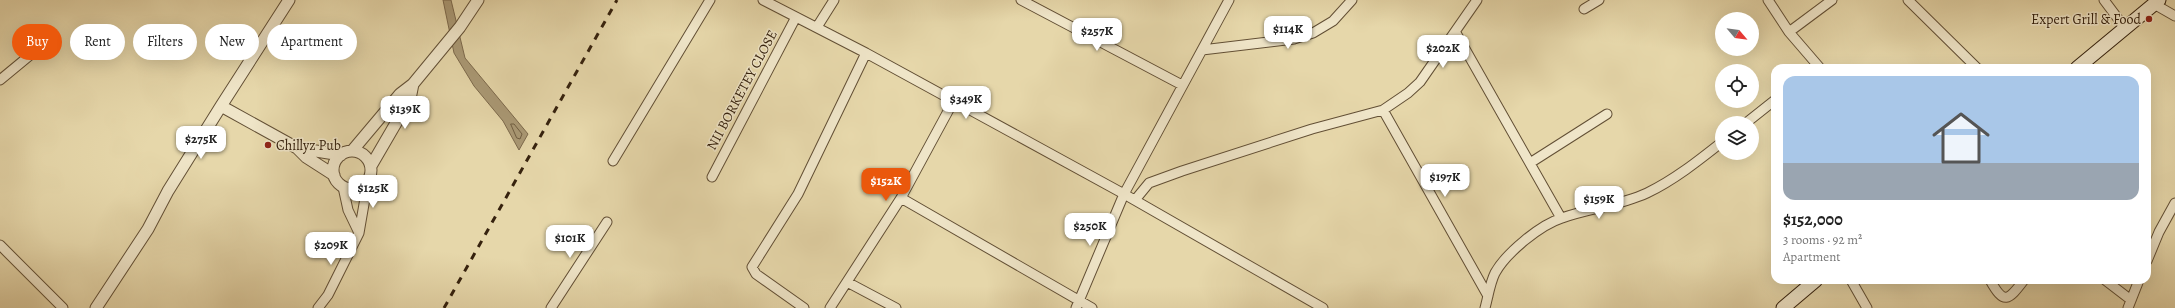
<!DOCTYPE html>
<html lang="en">
<head>
<meta charset="utf-8">
<style>
  :root { --surface:#fff; --page:#f2f2f2; --text:#222; --muted:#767676; --line:#e0e0e0; --accent:#ea580c }
  body { margin:0; font-family:Alegreya,serif; background:var(--page); color:var(--text); height:100vh; display:flex; flex-direction:column; font-size:15px; white-space:nowrap }
  * { box-sizing:border-box; margin:0 }
  p { font-size:13px; color:var(--muted) }
  .icon { flex:none; width:22px; height:22px; fill:none; stroke:currentColor; stroke-width:2; stroke-linecap:round; stroke-linejoin:round }
  .map { position:relative; flex:1; overflow:hidden }
  .sheet { position:absolute; left:1771px; top:64px; width:380px; height:220px; display:flex; flex-direction:column; background:var(--surface); border-radius:12px; box-shadow:0 4px 16px #0002 }
  .sheet>* { flex:none }
  .banner { position:absolute; left:12px; top:24px; width:380px; height:36px; display:flex; gap:8px }
  .needle { width:26px; rotate:119deg }
  .fabs { position:absolute; left:1715px; top:12px; display:grid; gap:8px }
  .fabs a { display:grid; place-items:center; width:44px; height:44px; border-radius:50%; background:var(--surface); box-shadow:0 4px 16px #0002; font-size:20px }
  .price { position:absolute; translate:-50% -34px; padding:0 9px; border-radius:8px; background:#fff; color:#222; font-size:13px; line-height:26px; filter:drop-shadow(0 1px 2px #0008) }
  .price::after { content:''; position:absolute; left:50%; top:24px; width:12px; height:9px; margin-left:-6px; background:inherit; clip-path:polygon(0 0,100% 0,50% 100%) }
  .price.current { background:var(--accent); color:#fff }
  ul { padding:0; list-style:none }
  li { display:grid; align-content:center; gap:8px; height:212px; padding:0 12px }
  li+li { border-top:1px solid var(--line) }
  li span { display:grid; place-items:center; height:124px; border-radius:12px; color:#555 }
  li>.icon { margin-inline-start:auto }
  span .icon { width:72px; height:72px; fill:#fffc; stroke-width:1 }
  li b { font-size:17px }
  .pill { padding:0 14px; border-radius:18px; background:var(--surface); box-shadow:0 4px 16px #0002; font-size:14px; line-height:36px }
  .pill.current { background:var(--accent); color:#fff }
  .map>svg:first-child { display:block }
  .water { fill:#aa9975; stroke:#7c694c }
  .lines { fill:none; stroke-linecap:round; stroke-linejoin:round }
  .shore { stroke:#705e42; stroke-width:1 }
  .minor-casing { stroke:#624f35; stroke-width:11 }
  .tertiary-casing { stroke:#624f35; stroke-width:13 }
  .secondary-casing { stroke:#36220e; stroke-width:15 }
  .minor { stroke:#efe5c8; stroke-width:9 }
  .tertiary { stroke:#efe5c8; stroke-width:11 }
  .secondary { stroke:#efe5c8; stroke-width:13 }
  .rail { stroke:#36220e; stroke-width:3; stroke-dasharray:7 7; stroke-linecap:butt }
  .poi-dot { fill:#8f2418; stroke:#efe5c8; stroke-width:1.5 }
  .labels { text-anchor:middle; dominant-baseline:central; stroke-width:3; stroke-linejoin:round; paint-order:stroke }
  .poi-label { font-size:14px; fill:#36220e; stroke:#efe5c8; text-anchor:end }
  .street-label { font-size:14px; fill:#36220e; stroke:#efe5c8 }
</style>
</head>
<body>
<div class="map">
<svg width="2175" height="308" viewBox="0 0 2175 308">
  <rect width="100%" height="100%" fill="#e6d7aa"/>
  <filter id="stains"><feTurbulence type="fractalNoise" baseFrequency=".005" numOctaves="4"/><feColorMatrix values="0 0 0 0 .2 0 0 0 0 .09 0 0 0 0 .02 0 0 0 .5 -.17"/></filter>
  <radialGradient id="worn" r=".72"><stop offset=".6" stop-color="#630" stop-opacity="0"/><stop offset="1" stop-color="#630" stop-opacity=".3"/></radialGradient>
  <path class="water" d="M443,0H451L465,58L528,134L519,150L503,121L474,86L454,53Z"/>
  <g class="lines">
    <path class="shore" d="M511,124H514L522,134L520,139L517,138Z"/>
    <defs>
      <path id="minor" d="M763,0L866,53L1124,194L1323,308
        M1021,0L1182,85
        M1768,0L1789,32L1820,68
        M1908,0L1977,68
        M2104,0L2125,28
        M2154,4L2175,16
        M1584,9L1599,0
        M817,27L834,0
        M1789,32L1832,0
        M1456,33L1561,218
        M1202,50L1294,39L1313,33L1333,21L1352,0
        M0,80L46,42
        M1383,110L1488,296
        M1746,123L1775,100
        M613,161L710,0
        M1530,163L1607,114
        M712,177L796,17
        M343,187L348,210L359,233
        M901,198L1092,308
        M1135,200L1149,183L1182,171L1312,129L1383,110L1408,93L1420,82L1477,0
        M0,245L63,308
        M2147,261L2159,232L2175,203
        M1851,280L1867,308
        M1990,280C2004,305 2008,301 2024,280
        M2105,280L2131,300
        M847,282L896,308
        M318,308L328,295L359,233L368,181
        M551,308L607,222
        M804,308L756,274L752,267L798,194L866,53
        M830,308L901,198L953,102
        M1076,308L1124,194L1229,0
        M1485,308C1488,297 1490,283 1495,273C1506,253 1540,225 1562,218C1590,208 1619,206 1647,193C1674,180 1698,161 1722,142
        M2128,308L2139,280"/>
      <path id="tertiary" d="M221,106L297,148L306,157L334,175
        M297,148L341,155
        M333 170a19 19 0 1 1 38 0a19 19 0 1 1-38 0Z
        M352,151L400,94L413,84L460,27L478,0
        M371,166L410,99L413,84
        M96,308L148,229L168,191L221,106L289,0"/>
      <path id="secondary" d="M2077,68L2159,0
        M1783,308L1816,280"/>
    </defs>
    <use href="#minor" class="minor-casing"/>
    <use href="#tertiary" class="tertiary-casing"/>
    <use href="#secondary" class="secondary-casing"/>
    <use href="#minor" class="minor"/>
    <use href="#tertiary" class="tertiary"/>
    <use href="#secondary" class="secondary"/>
    <path class="rail" d="M444,308L617,0"/>
  </g>
  <g class="poi-dot">
    <circle cx="2149" cy="19" r="4"/>
    <circle cx="268" cy="145" r="4"/>
  </g>
  <g class="labels">
    <g class="poi-label">
      <text x="2141" y="19">Expert Grill &amp; Food</text>
      <text x="276" y="145" text-anchor="start">Chillyz Pub</text>
    </g>
    <g class="street-label">
      <text transform="translate(742 90) rotate(-62)">NII BORKETEY CLOSE</text>
    </g>
  </g>
  <rect width="100%" height="100%" filter="url(#stains)"/>
  <rect width="100%" height="100%" fill="url(#worn)"/>
</svg>
<div class="fabs">
<a><svg class="needle" viewBox="-14 -14 28 28"><path d="M0-13l5 13h-10z" fill="#e53935"/><path d="M0 13l5-13h-10z" fill="#767676"/></svg></a>
<a><svg class="icon" aria-label="locate" viewBox="0 0 24 24"><circle cx="12" cy="12" r="6"/><path d="M12 2v4M12 18v4M2 12h4M18 12h4"/></svg></a>
<a><svg class="icon" aria-label="layers" viewBox="0 0 24 24"><path d="M12 4l9 5-9 5-9-5zM3 14l9 5 9-5"/></svg></a>
</div>
<b class="price" style="left:1288px;top:50px">$114K</b>
<b class="price" style="left:1097px;top:52px">$257K</b>
<b class="price" style="left:1443px;top:69px">$202K</b>
<b class="price" style="left:966px;top:120px">$349K</b>
<b class="price" style="left:405px;top:130px">$139K</b>
<b class="price" style="left:201px;top:160px">$275K</b>
<b class="price" style="left:1445px;top:198px">$197K</b>
<b class="price current" style="left:886px;top:202px">$152K</b>
<b class="price" style="left:373px;top:209px">$125K</b>
<b class="price" style="left:1599px;top:220px">$159K</b>
<b class="price" style="left:1090px;top:247px">$250K</b>
<b class="price" style="left:570px;top:259px">$101K</b>
<b class="price" style="left:331px;top:266px">$209K</b>
<div class="banner">
<a class="pill current">Buy</a>
<a class="pill">Rent</a>
<a class="pill">Filters</a>
<a class="pill">New</a>
<a class="pill">Apartment</a>
</div>
<section class="sheet">
<ul>
<li><span style="background:linear-gradient(#a9c7e8 70%,#9aa5b1 0)"><svg class="icon" aria-label="home" viewBox="0 0 24 24"><path d="M3 11l9-7 9 7M6 9v11h12V9"/></svg></span><div><b>$152,000</b><p>3 rooms · 92 m²</p><p>Apartment</p></div></li>
</ul>
</section>
</div>
</body>
</html>
